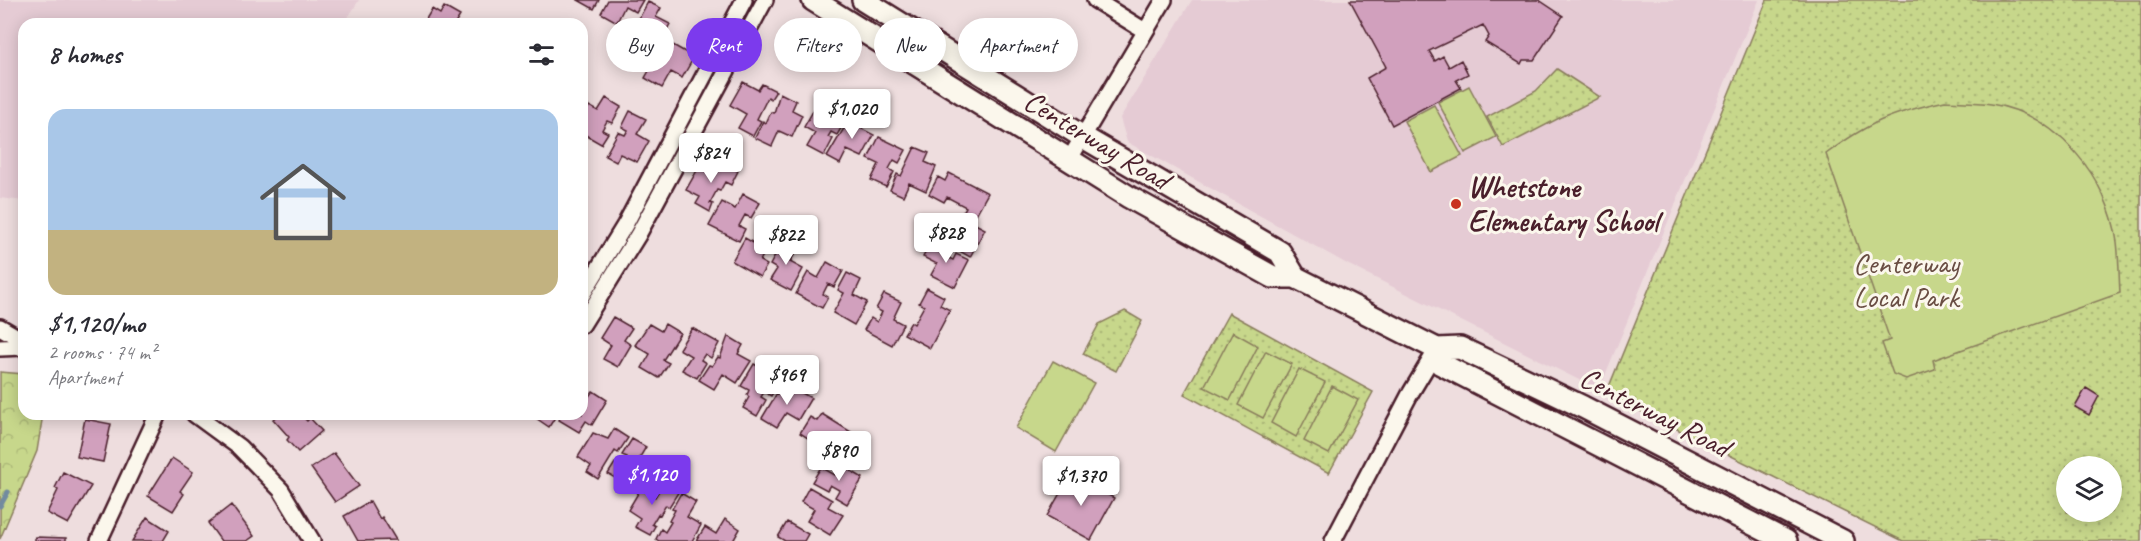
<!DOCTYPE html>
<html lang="en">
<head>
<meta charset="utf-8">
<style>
  :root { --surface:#fff; --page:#f7f7f7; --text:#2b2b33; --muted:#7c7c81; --accent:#7c3aed }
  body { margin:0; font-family:Caveat,sans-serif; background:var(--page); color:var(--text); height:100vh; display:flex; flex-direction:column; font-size:22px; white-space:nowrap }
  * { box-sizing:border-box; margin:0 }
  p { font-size:20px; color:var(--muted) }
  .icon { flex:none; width:33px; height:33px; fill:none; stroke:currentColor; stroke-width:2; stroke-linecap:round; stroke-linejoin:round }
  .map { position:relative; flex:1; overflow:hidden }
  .drawer { position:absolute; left:18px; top:18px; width:570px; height:402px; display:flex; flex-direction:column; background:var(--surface); border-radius:18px; box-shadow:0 3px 15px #0003 }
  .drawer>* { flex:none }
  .banner { position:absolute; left:606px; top:18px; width:570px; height:54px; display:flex; gap:12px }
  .fabs { position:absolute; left:2056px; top:456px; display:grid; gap:12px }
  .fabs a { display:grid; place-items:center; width:66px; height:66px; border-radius:50%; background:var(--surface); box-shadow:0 3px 15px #0003; font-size:30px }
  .price { position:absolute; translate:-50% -51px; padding:0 14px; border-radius:6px; background:#fff; color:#222; font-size:20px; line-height:39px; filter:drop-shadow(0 2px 3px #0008) }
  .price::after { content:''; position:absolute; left:50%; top:36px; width:18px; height:14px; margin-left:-9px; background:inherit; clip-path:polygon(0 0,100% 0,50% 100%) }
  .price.selected { background:var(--accent); color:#fff }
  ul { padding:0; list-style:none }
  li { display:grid; align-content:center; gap:12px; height:318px; padding:0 30px }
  li span { display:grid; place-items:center; height:186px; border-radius:18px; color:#555 }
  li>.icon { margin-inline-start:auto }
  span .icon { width:108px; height:108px; fill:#fffc; stroke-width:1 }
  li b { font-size:26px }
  h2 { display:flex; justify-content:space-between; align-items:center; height:72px; padding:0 30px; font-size:26px }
  .pill { padding:0 21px; border-radius:27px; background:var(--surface); box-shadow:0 3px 15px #0003; font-size:21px; line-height:54px }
  .pill.selected { background:var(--accent); color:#fff }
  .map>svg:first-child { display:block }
  .built { fill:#e5cbd4 }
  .grass { fill:url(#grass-dots); stroke:#887b5b; stroke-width:1.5; fill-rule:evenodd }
  .forest { fill:url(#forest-crowns); stroke:#887b5b; stroke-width:1.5 }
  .garden { fill:#c7d78b; stroke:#887b5b; stroke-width:1.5 }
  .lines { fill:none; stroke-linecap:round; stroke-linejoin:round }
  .stream { stroke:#728b9f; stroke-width:5 }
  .building { fill:#d1a0bd; stroke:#4a1f2b; stroke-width:1.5 }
  .street-casing { stroke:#4a1f2b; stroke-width:20 }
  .secondary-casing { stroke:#4a1f2b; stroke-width:26 }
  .street { stroke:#fbf7ec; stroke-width:15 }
  .secondary { stroke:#fbf7ec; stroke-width:21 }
  .poi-dot { fill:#c8321e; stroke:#fbf7ec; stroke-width:2 }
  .labels { text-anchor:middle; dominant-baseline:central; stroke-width:6; stroke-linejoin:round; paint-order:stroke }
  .street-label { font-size:30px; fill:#4a1f2b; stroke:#fbf7ec }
  .poi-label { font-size:30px; font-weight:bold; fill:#4a1f2b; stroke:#fbf7ec; text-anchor:start }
  .park-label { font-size:30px; fill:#694d43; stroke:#fbf7ec }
</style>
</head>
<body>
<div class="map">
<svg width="2141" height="541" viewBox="0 0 2141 541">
  <defs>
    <pattern id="grass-dots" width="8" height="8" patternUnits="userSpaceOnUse" patternTransform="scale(1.5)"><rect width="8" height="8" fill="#c7d78b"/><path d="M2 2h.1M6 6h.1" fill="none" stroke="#acb878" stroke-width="1.8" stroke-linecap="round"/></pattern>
    <pattern id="forest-crowns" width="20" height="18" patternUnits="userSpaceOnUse" patternTransform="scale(1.5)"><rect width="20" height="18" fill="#c7d78b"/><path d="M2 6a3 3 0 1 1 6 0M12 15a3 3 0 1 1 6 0" fill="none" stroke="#acb878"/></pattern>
  </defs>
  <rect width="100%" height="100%" fill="#eeddde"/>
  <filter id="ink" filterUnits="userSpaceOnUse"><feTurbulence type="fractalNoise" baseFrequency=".0167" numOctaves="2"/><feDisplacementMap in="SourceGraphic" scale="12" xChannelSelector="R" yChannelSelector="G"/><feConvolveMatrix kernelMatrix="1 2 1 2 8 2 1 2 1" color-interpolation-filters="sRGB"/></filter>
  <g filter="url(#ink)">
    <path class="built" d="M0,0H359L344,24H24V201L0,198Z
      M1192,0H1759L1599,390L1349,265L1127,142L1120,118Z"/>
    <path class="grass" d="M1767,0H2141V541H1903L1606,394ZM2067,466H2112V512H2067Z
      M1557,69L1600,97L1503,147L1487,117L1536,91Z
      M1125,311L1142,321L1116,371L1083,354L1099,324Z
      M1229,313L1373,392L1329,473L1184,394Z"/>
    <path class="forest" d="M0,372L24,374V414H43L37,451L0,539Z"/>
    <path class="garden" d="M1469,86L1496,137L1465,153L1438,102Z
      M1945,101C1960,102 1976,102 1991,104C2057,114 2108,177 2117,242C2119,258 2119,276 2120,293L1933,360L1935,369L1906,379L1893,374L1882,343L1890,340L1826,154C1869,122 1892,113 1945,101Z
      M1434,105L1462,156L1431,172L1404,121Z
      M1233,332L1258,346L1230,400L1204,387Z
      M1266,351L1292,364L1263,418L1238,405Z
      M1053,361L1094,383L1056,452L1016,428Z
      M1299,369L1325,382L1296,437L1271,423Z
      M1332,386L1358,400L1329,454L1304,441Z"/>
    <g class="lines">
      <path class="stream" d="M0,506L8,492"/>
    </g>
    <path class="building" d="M578,0H599L594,9Z
      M608,0H643L636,12L625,6L617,22L601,13Z
      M1350,0H1539L1563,16L1534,60H1523L1521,64L1485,42L1489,36L1483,25L1429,51L1435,61L1443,56L1449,67L1461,60L1468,74L1456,80L1461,88L1392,125L1367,78L1386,67Z
      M648,2L661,8L656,17L670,24L657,47L642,39L634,53L618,45L627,28L632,31Z
      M444,7L460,16L455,24H423L432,9L440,14Z
      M666,41L694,57L682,78L671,72L662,88L645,78Z
      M743,82L758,90L762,84L776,91L771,99L768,97L757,119L761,121L753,136L738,128L746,114L730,105Z
      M780,93L796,101L792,110L802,115L792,137L779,131L772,146L755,138L763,121L766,123L771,112L774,113Z
      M606,98L621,107L612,123L607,121L602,130L608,133L601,144L582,133V117L589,106L598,111Z
      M817,104L846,120L837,135L831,132L828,137L833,139L824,156L807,147L815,133L804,127Z
      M630,111L646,119L637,134L649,141L637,162L620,154L616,162L605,156L618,132L625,135L628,130L622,127Z
      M853,113L867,121L862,129L874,135L862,157L847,150L840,164L827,157Z
      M879,137L906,150L899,163L894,160L889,169L894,172L886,187L871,180L879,164L868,159Z
      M915,147L929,153L925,162L936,167L926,191L909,183L903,196L890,190L897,174L901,176Z
      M720,161L738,171L731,185L725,182L720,191L717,190L710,203L713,204L710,212L696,204L700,197L686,190L699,167L713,174Z
      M949,173L988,193L974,218L963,212L966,207L947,197L944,202L929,194L938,177L945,181Z
      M743,194L760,203L751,218L745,215L739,226L745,229L739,241L709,226L722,202L735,209Z
      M962,217L985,229L970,257L956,249L959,243L951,239L948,243L934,236L942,221L956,228Z
      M764,228L779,236L770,252L766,250L760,261L767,265L760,277L732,261L745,238L755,244Z
      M784,239L799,247L790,262L803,269L791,291L770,280L777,269L770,265Z
      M932,241L947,248L943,255L953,260L956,254L969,260L955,287L931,275L937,264L923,257Z
      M827,262L843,271L834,287L828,284L823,294L828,297L822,308L796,294L808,272L818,278Z
      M847,273L861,280L854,295L867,302L854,325L833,313L844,293L838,290Z
      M927,288L944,297L940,305L950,310L930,348L904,334L911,322L914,324L924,306L919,303Z
      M884,294L901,302L893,319L903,324L892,345L864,330L871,318L877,322L882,312L876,309Z
      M613,317L632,328L624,340L631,345L618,367L603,359L611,345L600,338Z
      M649,324L661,331L665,324L680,333L663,360L669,363L659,378L642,368L650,354L635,345Z
      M692,328L719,343L711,358L705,354L701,360L706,363L697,378L682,370L691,356L679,349Z
      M728,336L743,345L738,354L751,361L737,383L723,374L714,389L699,380L709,365L712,366L718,357L720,358Z
      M754,364L781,379L771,396L764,392L761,397L766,400L757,416L743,408L749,397L747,395L749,390L741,386Z
      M790,386L811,398L798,420L786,413L777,427L762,418L777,393L783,397Z
      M2086,388L2099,396L2089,415L2075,407Z
      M593,391L607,400L592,425L586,421L579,432L559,420L562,414H582V405Z
      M279,414H300L307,421L310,418L322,431L298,452L287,440L289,437L273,419Z
      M530,414H557L549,427Z
      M822,414L859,437L844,461L832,454L836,449L817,437L814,442L800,433L810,417L817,421Z
      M85,419L111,424L103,462L77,457Z
      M614,429L628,438L618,453L615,451L598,479L587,472L591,466L578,457L593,433L608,439Z
      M632,439L646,447L637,462L647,468L635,489L608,474L615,463L622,467L627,457L622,455Z
      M334,453L359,486L335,502L311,468Z
      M172,458L193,472L180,491L184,494L173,511L148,496Z
      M841,465L863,478L847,504L835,497L839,490L830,485L827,490L812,482L821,467L835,475Z
      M63,472L91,486L68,524L47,513L58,490L55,488Z
      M1071,474L1114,498L1091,540L1047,516Z
      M664,482L679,491L669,507L666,505L660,515L658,514L652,524L655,526L650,535L635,527L640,518L628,510L641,488L655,497Z
      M809,487L832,500L828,507L843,515L830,535L807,521L814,509L801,502Z
      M681,493L696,502L687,517L701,525L692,541H659L656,539L661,529L665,532L671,522L669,521L675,510L672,509Z
      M370,501L380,519L382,517L396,540L358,541L344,516Z
      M231,505L254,536L247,541H221L208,523Z
      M147,517L169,531L163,541H132Z
      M725,519L740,529L733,541H696L705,527L716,534Z
      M787,522L808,534L804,541H785L778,537Z
      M35,537L66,538V541H35Z"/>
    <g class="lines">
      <defs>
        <path id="street" d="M1095,0L1145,31
          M1069,160L1164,0
          M582,295L625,225L744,0
          M582,325L638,235L765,0
          M0,327L24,341
          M0,348L24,347
          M194,414L239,447L281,490L312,541
          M99,541L158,414
          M1333,541L1410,394L1437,349"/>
        <path id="secondary" d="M813,0L1129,197L1273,277H1295L1437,349L1460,348L1583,407L1843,541
          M863,0L1083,137L1280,252L1295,277
          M1437,349L1441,364L1786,541"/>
      </defs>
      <use href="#street" class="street-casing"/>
      <use href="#secondary" class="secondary-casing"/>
      <use href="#street" class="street"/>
      <use href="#secondary" class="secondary"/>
    </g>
  </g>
  <circle class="poi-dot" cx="1456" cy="204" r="6"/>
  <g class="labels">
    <g class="street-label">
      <text transform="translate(1097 140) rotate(31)">Centerway Road</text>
      <text transform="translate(1655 412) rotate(27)">Centerway Road</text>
    </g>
    <g class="poi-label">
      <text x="1468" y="187">Whetstone<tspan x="1468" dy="34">Elementary School</tspan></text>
    </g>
    <g class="park-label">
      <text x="1906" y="263">Centerway<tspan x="1906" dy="34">Local Park</tspan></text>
    </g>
  </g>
</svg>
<div class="fabs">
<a><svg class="icon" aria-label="layers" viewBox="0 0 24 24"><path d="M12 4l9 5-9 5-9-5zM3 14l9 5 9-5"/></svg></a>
</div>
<b class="price" style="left:852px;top:140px">$1,020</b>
<b class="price" style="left:711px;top:184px">$824</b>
<b class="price" style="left:946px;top:264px">$828</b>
<b class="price" style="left:786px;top:266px">$822</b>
<b class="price" style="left:787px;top:406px">$969</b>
<b class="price" style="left:839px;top:482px">$890</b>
<b class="price selected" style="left:652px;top:506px">$1,120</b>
<b class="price" style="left:1081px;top:507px">$1,370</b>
<div class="banner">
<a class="pill">Buy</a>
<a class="pill selected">Rent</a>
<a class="pill">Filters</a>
<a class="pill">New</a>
<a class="pill">Apartment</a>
</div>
<section class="drawer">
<h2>8 homes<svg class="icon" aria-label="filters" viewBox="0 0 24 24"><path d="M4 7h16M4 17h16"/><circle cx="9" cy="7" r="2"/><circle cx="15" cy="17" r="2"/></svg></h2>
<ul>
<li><span style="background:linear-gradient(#a9c7e8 65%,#c2b280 0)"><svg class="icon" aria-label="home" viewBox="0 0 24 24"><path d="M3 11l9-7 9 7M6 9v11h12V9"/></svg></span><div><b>$1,120/mo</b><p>2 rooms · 74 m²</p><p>Apartment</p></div></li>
</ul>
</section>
</div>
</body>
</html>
